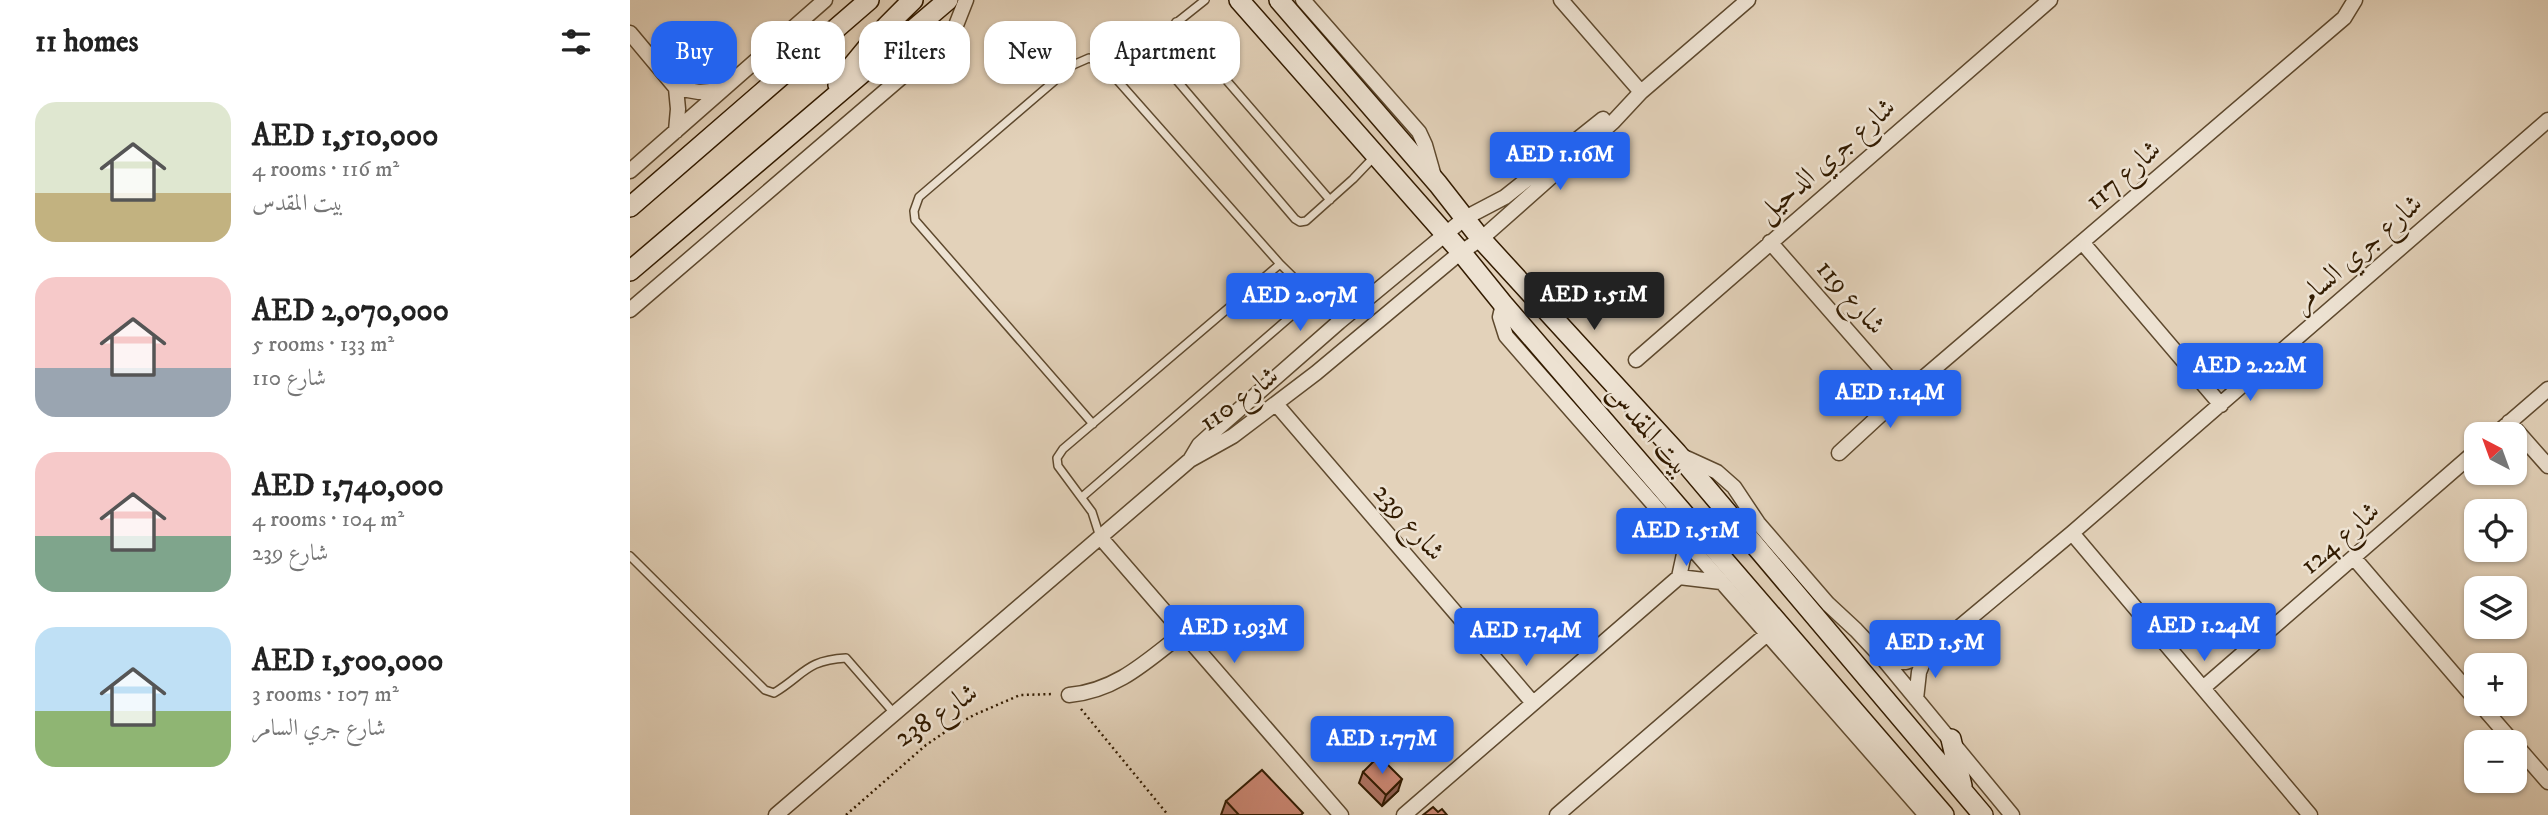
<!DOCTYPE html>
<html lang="en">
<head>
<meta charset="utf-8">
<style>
  :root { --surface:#fff; --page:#f6f6f6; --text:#222; --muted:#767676; --accent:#2563eb }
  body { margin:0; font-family:"IM FELL DW Pica",Amiri,serif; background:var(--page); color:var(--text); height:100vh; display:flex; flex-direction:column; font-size:26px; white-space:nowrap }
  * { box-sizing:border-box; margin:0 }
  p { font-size:23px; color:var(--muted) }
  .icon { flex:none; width:38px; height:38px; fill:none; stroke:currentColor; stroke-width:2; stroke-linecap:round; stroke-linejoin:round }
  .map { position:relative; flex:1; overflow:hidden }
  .details { display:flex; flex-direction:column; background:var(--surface); width:630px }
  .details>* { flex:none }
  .banner { position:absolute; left:21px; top:21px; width:665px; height:63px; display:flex; gap:14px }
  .needle { width:46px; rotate:319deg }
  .fabs { position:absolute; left:1834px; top:422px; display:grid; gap:14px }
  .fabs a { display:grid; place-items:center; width:63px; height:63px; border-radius:14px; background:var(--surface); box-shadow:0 2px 5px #0004; font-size:35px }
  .price { position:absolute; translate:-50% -60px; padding:0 16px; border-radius:7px; background:var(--accent); color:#fff; font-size:23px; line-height:46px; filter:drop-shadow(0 2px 4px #0008) }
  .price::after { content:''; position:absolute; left:50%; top:42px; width:21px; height:16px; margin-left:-10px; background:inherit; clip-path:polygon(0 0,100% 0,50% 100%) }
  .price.on { background:#222; color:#fff }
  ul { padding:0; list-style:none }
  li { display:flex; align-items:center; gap:21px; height:175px; padding:0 35px }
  li span { display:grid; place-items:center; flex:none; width:196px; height:140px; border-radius:21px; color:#555 }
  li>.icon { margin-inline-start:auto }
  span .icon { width:84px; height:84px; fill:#fffc; stroke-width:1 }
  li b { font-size:30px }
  h2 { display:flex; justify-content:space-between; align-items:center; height:84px; padding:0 35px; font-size:30px }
  .pill { padding:0 24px; border-radius:21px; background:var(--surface); box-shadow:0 2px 5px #0004; font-size:24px; line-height:63px }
  .pill.on { background:var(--accent); color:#fff }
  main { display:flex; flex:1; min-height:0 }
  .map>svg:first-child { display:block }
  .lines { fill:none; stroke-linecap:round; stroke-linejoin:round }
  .lane-casing { stroke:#5e492e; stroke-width:10 }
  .street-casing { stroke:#5e492e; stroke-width:17 }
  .secondary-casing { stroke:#321b00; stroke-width:22 }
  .path { stroke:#321b00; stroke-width:2.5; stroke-dasharray:2 3.5; stroke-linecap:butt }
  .lane { stroke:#ede2d2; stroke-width:7 }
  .street { stroke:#ede2d2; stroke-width:14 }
  .secondary { stroke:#ede2d2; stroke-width:19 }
  .wall { fill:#ad7261; stroke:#321b00; stroke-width:2 }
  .shaded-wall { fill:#8d5d4f; stroke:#321b00; stroke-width:2 }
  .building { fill:#c98571; stroke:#321b00; stroke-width:2 }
  .labels { text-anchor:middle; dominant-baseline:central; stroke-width:5; stroke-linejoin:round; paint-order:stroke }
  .street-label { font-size:28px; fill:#321b00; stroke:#ede2d2 }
</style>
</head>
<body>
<main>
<section class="details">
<h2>11 homes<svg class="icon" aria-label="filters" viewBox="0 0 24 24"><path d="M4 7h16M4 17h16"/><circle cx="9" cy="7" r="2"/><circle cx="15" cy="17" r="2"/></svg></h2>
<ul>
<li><span style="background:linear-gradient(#dfe7d0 65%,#c2b280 0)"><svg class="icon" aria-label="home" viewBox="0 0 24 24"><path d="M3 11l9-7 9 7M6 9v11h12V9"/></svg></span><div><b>AED 1,510,000</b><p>4 rooms · 116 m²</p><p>بيت المقدس</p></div></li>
<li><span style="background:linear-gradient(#f6c9c9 65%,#9aa5b1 0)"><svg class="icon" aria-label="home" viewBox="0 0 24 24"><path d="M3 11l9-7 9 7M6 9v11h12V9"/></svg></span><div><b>AED 2,070,000</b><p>5 rooms · 133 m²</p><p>شارع 110</p></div></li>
<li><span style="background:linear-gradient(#f6c9c9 60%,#7fa58c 0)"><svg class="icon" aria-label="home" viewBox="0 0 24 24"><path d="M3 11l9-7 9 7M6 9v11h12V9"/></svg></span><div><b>AED 1,740,000</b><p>4 rooms · 104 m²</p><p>شارع 239</p></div></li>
<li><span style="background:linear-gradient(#bfe0f5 60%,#8fb573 0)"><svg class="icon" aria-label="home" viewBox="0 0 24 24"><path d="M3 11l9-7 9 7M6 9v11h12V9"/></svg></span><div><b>AED 1,500,000</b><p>3 rooms · 107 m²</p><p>شارع جري السامر</p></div></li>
</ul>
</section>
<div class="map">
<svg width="1918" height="815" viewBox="0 0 1918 815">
  <rect width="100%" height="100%" fill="#e3d2ba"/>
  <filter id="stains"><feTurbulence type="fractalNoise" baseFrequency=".00286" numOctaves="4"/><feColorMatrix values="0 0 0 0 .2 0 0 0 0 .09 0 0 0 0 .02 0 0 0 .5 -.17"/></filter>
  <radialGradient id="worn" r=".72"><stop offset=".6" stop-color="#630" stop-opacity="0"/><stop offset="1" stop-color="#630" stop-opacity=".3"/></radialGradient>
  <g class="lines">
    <defs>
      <path id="lane" d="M575,0L521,43L520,49L665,219L670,222L676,221L723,179L744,157
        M546,22L700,200
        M463,424L285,220L284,211L289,197L443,65L459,58L473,64L650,264
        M452,497L682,298
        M470,537L462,512L428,466L427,458L433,449L650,264L709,322
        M0,556L135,690L144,693C174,675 176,660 216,658L264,713"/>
      <path id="street" d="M673,0L789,132L795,145L803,173
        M931,0L1011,92
        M0,33L46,88L48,109L46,131
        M46,88L69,92L92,90
        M0,171L195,0
        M1140,242L1259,378C1271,384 1280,385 1292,379L1714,18L1725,0
        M1452,242L1591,405
        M873,304L870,317L876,336L1296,815
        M0,310L323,33L336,0
        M1006,360L1420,0
        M646,404L903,703
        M1879,422L1918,466
        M1866,434L1918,389
        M1209,453L1286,382
        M1052,456L1087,472L1104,487L1128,523L1198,604L1226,630L1255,661L1382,815
        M560,460L569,445L580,435L709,322L835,218L875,197L973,119
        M1442,533L1680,815
        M470,537L711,815
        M1724,558L1846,700
        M1049,577L1091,582
        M1255,661L1276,662L1296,655L1442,533L1918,120
        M1573,688L1846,451
        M439,695C486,691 517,661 553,633
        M1286,699L1289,672L1296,655
        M1850,704L1883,742
        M1885,744L1918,782
        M146,815L560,460L603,436L686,373L831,252L851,239L983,122L1011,92L1118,0
        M774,815L1049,577L1054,554L1053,538
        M927,815L1137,634"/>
      <path id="secondary" d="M609,0L831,252L873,304L1314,815
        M649,0L808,184L851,239L1047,453L1353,815
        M208,85C230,54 255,26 283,0
        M0,207L239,0
        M0,271L318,0
        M1321,739L1332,786"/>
    </defs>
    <use href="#lane" class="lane-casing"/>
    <use href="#street" class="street-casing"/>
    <use href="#secondary" class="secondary-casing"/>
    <path class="path" d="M451,709L538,815
      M216,815L296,745L321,728L344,715L390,695L424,694"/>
    <use href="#lane" class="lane"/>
    <use href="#street" class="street"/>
    <use href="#secondary" class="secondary"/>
  </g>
  <path class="wall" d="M733,772L768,791L752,806L729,783Z
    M596,801L672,815H591Z"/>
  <path class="shaded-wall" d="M772,779L768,791L752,806L756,795Z"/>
  <path class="building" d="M749,756L772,779L756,795L733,772Z
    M632,770L673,813L671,815H609L596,801Z
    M803,807L808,812L812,809L817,815H793Z"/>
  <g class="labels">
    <g class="street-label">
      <text transform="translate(1196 160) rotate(-41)">شارع جري الدحيل</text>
      <text transform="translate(1493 175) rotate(-41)">شارع 117</text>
      <text transform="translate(1727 253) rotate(-41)">شارع جري السامر</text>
      <text transform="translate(1221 297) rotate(49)">شارع 119</text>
      <text transform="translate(609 399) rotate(-36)">شارع 110</text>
      <text transform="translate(1018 430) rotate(49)">بيت المقدس</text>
      <text transform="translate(779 522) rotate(49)">شارع 239</text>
      <text transform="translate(1710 538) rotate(-41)">شارع 124</text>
      <text transform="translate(306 715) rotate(-33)">شارع 238</text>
    </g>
  </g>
  <rect width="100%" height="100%" filter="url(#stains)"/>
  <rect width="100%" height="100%" fill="url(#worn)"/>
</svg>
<div class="fabs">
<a><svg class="needle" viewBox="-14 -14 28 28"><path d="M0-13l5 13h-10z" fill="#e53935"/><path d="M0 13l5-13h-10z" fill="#767676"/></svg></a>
<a><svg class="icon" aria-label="locate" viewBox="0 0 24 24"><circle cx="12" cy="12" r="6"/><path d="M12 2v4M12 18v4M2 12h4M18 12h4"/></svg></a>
<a><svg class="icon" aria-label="layers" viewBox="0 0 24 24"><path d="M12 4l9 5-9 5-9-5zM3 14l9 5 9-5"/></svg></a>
<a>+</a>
<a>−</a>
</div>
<b class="price" style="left:930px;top:192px">AED 1.16M</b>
<b class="price on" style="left:964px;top:332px">AED 1.51M</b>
<b class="price" style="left:670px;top:333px">AED 2.07M</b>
<b class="price" style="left:1620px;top:403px">AED 2.22M</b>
<b class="price" style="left:1260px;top:430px">AED 1.14M</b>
<b class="price" style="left:1056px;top:568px">AED 1.51M</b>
<b class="price" style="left:1574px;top:663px">AED 1.24M</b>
<b class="price" style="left:604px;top:665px">AED 1.93M</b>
<b class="price" style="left:896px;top:668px">AED 1.74M</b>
<b class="price" style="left:1305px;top:680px">AED 1.5M</b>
<b class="price" style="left:752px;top:776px">AED 1.77M</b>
<div class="banner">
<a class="pill on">Buy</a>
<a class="pill">Rent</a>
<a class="pill">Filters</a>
<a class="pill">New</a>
<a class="pill">Apartment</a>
</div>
</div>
</main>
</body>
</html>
